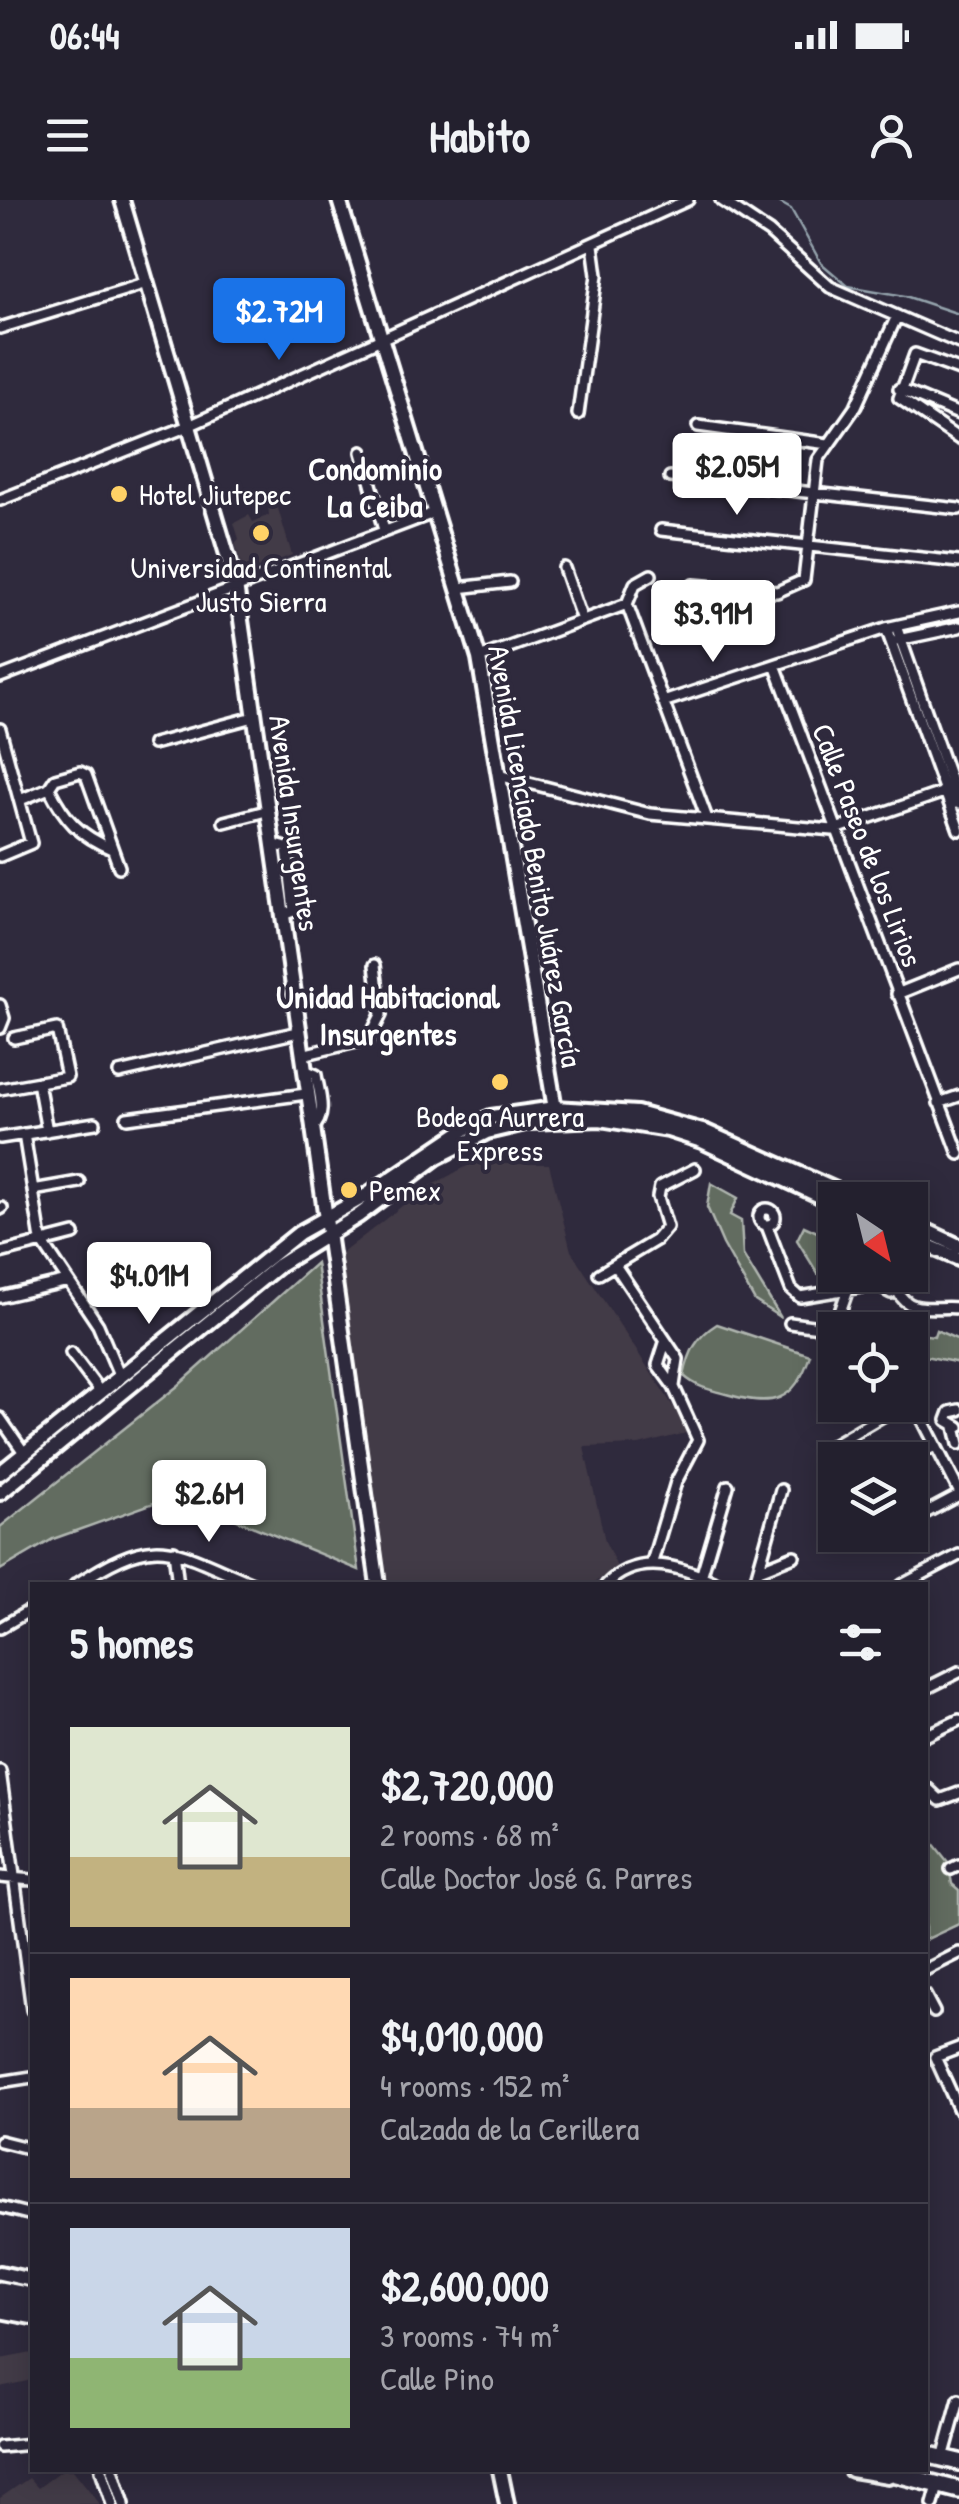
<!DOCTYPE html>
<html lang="en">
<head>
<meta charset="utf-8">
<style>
  :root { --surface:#23202e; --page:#2f2d3a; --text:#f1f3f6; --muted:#a3a3aa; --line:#403e4a; --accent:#1a73e8 }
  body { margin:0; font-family:"Patrick Hand",sans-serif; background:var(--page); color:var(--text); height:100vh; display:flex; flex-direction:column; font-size:38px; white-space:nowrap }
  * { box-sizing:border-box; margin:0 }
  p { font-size:32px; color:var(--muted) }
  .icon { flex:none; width:55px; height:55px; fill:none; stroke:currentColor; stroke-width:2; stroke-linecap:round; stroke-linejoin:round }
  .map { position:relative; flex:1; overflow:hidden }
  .drawer { position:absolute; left:30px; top:1382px; width:898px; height:890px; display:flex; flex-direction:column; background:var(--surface); border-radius:0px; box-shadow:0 5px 25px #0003,0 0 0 2px var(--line) }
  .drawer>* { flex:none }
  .needle { width:65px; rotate:145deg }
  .controls { position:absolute; left:818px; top:982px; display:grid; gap:20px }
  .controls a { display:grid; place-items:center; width:110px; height:110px; border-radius:0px; background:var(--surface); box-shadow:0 5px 25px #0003,0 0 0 2px var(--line); font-size:50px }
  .price { position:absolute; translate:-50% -85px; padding:0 22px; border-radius:10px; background:#fff; color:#222; font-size:32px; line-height:65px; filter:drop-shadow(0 2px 5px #0008) }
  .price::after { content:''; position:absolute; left:50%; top:60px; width:30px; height:22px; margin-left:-15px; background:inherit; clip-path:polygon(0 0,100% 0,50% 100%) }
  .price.current { background:var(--accent); color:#fff }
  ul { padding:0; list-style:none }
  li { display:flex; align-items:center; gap:30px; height:250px; padding:0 40px }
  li+li { border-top:2px solid var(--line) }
  li span { display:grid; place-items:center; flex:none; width:280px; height:200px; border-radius:0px; color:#555 }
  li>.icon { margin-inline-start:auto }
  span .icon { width:120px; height:120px; fill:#fffc; stroke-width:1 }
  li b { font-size:42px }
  h2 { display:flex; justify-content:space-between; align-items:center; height:120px; padding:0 40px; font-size:42px }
  .status { display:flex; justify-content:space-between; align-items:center; height:70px; padding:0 50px; background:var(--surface); direction:ltr }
  .status svg { height:28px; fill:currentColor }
  header { display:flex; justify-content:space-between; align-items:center; height:130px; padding:0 40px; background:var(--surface); font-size:45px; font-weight:800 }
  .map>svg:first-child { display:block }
  .built { fill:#423a46 }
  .green { fill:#626c60; stroke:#b0b6b0; stroke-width:2.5 }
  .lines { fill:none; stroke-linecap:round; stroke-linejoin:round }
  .stream { stroke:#95a4ad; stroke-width:2.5 }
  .street-casing { stroke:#fff; stroke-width:16 }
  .secondary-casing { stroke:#fff; stroke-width:20 }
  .primary-casing { stroke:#fff; stroke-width:22 }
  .street { stroke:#2f2a3d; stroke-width:9 }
  .secondary { stroke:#2f2a3d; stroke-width:12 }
  .primary { stroke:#2f2a3d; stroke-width:15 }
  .poi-dot { fill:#ffd166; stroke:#2f2a3d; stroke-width:4 }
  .labels { text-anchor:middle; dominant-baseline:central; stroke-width:8; stroke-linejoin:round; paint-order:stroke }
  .poi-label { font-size:30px; fill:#fff; stroke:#2f2a3d; text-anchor:start }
  .street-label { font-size:30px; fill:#fff; stroke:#2f2a3d }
  .neighbourhood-label { font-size:32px; font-weight:bold; fill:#fff; stroke:#2f2a3d }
</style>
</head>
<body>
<div class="status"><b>06:44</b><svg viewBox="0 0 49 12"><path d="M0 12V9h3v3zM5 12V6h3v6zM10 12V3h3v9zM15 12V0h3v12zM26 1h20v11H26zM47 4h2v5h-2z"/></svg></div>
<header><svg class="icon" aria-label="menu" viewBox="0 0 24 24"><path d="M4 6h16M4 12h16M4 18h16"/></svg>Habito<svg class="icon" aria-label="person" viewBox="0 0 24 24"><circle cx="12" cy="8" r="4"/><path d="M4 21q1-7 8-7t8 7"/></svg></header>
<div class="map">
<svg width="959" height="2304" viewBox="0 0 959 2304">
  <rect width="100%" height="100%" fill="#2f2a3d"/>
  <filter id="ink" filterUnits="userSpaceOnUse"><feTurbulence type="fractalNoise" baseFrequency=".01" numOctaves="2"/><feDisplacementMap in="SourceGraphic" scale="20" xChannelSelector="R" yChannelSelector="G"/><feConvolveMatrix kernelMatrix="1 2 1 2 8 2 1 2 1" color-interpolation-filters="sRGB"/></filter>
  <g filter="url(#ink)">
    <path class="built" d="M276,302L292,355L244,373L235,343L239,339L234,323L249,315L253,322L269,315L268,305Z
      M471,964H549L571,1051L690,1232L639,1245L584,1247L605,1341L617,1367L591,1385H384L337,1057L421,991Z
      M32,2153V2180L0,2187V2159Z
      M62,2270H73L100,2304H0V2298L29,2278L38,2288Z"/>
    <path class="green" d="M711,983L738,998L730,1015L741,1021L743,1055L781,1118L755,1101L723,1044L707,1007Z
      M804,1026L835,1040V1069L818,1074L797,1040Z
      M316,1063L359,1370L176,1295L53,1339L0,1370V1327L179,1185Z
      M717,1124L810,1155C795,1204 771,1207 726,1194C710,1190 696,1187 684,1176C689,1152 696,1137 717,1124Z
      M936,1130L959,1140V1163L910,1153V1133L934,1136Z
      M925,1633L948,1662L952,1684L959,1690V1724L925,1740Z"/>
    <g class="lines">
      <path class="stream" d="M775,0L791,9L821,63L848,86L905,96L959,114"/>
      <defs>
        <path id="street" d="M721,0L769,32L830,87L959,143
          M0,128L147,83
          M959,170L915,154L899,198L959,239
          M899,189L959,214
          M578,214L597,75L593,45
          M698,226L828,244
          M362,252L384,330
          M670,277L959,309
          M0,300L191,225L688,0
          M661,330L959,362
          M564,368L582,420
          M693,385L777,392L804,380L818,260L856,206L897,116
          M458,388L510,382
          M627,404L706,616
          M627,404L635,384L651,375
          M896,426L959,604
          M886,428L959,630
          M898,440L959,427
          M479,458L627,404
          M775,465L959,954
          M0,477L436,312
          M663,502L886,428L959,412
          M0,529L31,643L0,656
          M153,544L254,517
          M502,576L650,614L833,630L953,589
          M20,600L49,588
          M224,622L266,611
          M272,644L287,648L294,711L282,715
          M112,649C79,635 65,620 49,588L55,579L80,572L86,575L119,667
          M897,794L959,769
          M0,805L4,818L0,828
          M302,855L369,839L381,815L375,765
          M304,870L316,875C319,893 328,915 312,929
          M119,873L298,832
          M38,882L47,931
          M0,889L67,877L57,829L14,838
          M939,903L959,896
          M127,918L306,894
          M24,934L41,1040L98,1125L120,1177
          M0,938L95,923
          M33,990L79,982
          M759 1017a8 8 0 1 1 16 0a8 8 0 1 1-16 0Z
          M0,1009L2,1008
          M767,1026L791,1089L800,1097L879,1084
          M910,1052L922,1028
          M0,1053L74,1034
          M615,1065L678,1159L674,1186
          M599,1074L656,1040L667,1027L658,997L660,987L695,969
          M883,1075L880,1087L891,1093L899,1087L897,1075
          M897,1090C909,1116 935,1105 959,1108
          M0,1097L68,1081
          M790,1123L834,1129L848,1089
          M71,1153L101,1193
          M914,1203L959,1291
          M894,1206L906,1208L914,1203L917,1187L910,1179
          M959,1210L950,1212L947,1220L959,1227
          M0,1218L25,1254
          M955,1227L959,1244
          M831,1246L896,1208
          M908,1260L935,1246
          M831,1302L835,1300
          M910,1321L959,1295
          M174,1351L178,1385
          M652,1362L676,1282L698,1240L674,1187L658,1165L665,1143
          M759,1370L794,1356
          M701,1377L728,1286
          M75,1385C161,1329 168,1349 257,1385
          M606,1385C640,1350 683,1368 722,1385
          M754,1385L781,1290
          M902,1385L959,1355
          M0,1428L32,1409
          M925,1489L959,1472
          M925,1536L959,1520
          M0,1571L32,1810
          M925,1586L940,1600L959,1593
          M951,1669L959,1665
          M0,1677L32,1680
          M925,1770L959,1753
          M925,1795L934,1812
          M959,1848L935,1857L959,1910
          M0,1882L32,1877
          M0,1941L32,1949
          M0,2007L32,2015
          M0,2247L32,2244
          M943,2258L959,2200
          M101,2270L112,2304
          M113,2270L124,2304
          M933,2304L938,2286"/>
        <path id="secondary" d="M122,0L236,385L378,1385
          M339,0L479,458L556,915
          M910,1023L959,1046
          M910,1038L959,1059
          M0,1273L299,1033L367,995L468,927L491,917L555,908L637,913L706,932L858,1000
          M0,1293L279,1065L358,1016L437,957L487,932L529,922L600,919L668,930L702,941L835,1003
          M0,2073L32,2080
          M0,2111L32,2117
          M500,2270L507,2304
          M851,2270L888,2276"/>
        <path id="primary" d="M0,2090L32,2096
          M0,2101L32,2108
          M925,2254L959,2262
          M881,2270L959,2290"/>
      </defs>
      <use href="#street" class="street-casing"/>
      <use href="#secondary" class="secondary-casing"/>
      <use href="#primary" class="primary-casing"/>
      <use href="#street" class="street"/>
      <use href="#secondary" class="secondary"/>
      <use href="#primary" class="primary"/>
    </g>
  </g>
  <g class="poi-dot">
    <circle cx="119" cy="294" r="10"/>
    <circle cx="261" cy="333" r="10"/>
    <circle cx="500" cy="882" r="10"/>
    <circle cx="349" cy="990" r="10"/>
  </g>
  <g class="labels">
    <g class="poi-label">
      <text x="139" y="294">Hotel Jiutepec</text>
      <text x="261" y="367" text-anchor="middle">Universidad Continental<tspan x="261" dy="34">Justo Sierra</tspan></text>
      <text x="500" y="916" text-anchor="middle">Bodega Aurrera<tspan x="500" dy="34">Express</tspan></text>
      <text x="369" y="990">Pemex</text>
    </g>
    <g class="street-label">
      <text transform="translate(295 623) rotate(82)">Avenida Insurgentes</text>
      <text transform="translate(868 645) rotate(69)">Calle Paseo de los Lirios</text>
      <text transform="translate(536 656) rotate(80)">Avenida Licenciado Benito Juárez García</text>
    </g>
    <g class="neighbourhood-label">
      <text x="375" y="268">Condominio<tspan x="375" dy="37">La Ceiba</tspan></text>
      <text x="388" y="796">Unidad Habitacional<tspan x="388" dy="37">Insurgentes</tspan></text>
    </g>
  </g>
</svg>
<div class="controls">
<a><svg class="needle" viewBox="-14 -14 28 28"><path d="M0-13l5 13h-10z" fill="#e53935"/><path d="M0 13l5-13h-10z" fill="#a3a3aa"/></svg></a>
<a><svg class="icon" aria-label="locate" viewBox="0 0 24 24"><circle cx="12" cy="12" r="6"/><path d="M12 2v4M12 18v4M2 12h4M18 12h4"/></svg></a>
<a><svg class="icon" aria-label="layers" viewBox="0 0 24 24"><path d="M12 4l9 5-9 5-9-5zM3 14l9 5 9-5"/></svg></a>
</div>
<b class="price current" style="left:279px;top:163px">$2.72M</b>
<b class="price" style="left:737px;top:318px">$2.05M</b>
<b class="price" style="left:713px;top:465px">$3.91M</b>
<b class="price" style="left:149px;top:1127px">$4.01M</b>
<b class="price" style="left:209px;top:1345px">$2.6M</b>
<section class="drawer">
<h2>5 homes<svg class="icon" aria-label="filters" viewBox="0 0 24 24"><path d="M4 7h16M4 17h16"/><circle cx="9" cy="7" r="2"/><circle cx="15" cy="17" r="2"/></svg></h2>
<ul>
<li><span style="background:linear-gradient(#dfe7d0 65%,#c2b280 0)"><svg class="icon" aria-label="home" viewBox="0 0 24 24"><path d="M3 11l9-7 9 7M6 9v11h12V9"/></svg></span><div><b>$2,720,000</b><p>2 rooms · 68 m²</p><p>Calle Doctor José G. Parres</p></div></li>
<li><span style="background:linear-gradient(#ffd9b3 65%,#b9a48a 0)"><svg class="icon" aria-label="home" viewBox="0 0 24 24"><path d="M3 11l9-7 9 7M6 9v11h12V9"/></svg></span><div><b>$4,010,000</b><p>4 rooms · 152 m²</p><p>Calzada de la Cerillera</p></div></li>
<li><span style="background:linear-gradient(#c9d6e8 65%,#8fb573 0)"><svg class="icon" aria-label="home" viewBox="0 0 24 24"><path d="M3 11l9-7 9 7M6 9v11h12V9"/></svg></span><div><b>$2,600,000</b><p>3 rooms · 74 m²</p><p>Calle Pino</p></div></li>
</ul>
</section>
</div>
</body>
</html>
